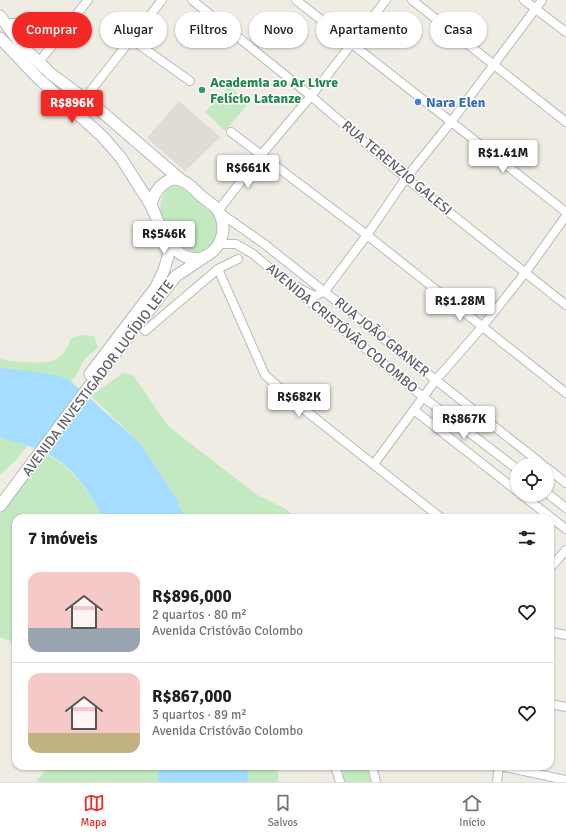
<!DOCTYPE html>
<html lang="pt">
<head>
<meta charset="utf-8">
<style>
  :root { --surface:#fff; --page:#f2f2f2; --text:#202124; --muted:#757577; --line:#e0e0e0; --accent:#f42926 }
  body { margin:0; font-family:Signika,sans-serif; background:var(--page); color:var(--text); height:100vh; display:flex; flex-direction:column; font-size:15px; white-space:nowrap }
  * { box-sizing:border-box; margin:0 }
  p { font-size:13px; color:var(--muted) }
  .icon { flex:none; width:22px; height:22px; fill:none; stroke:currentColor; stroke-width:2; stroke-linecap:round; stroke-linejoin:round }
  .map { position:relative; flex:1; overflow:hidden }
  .sheet { position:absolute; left:12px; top:514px; width:542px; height:256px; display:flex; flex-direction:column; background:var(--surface); border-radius:12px; box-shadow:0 1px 3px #0004 }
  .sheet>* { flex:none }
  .top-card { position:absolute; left:12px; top:12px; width:542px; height:36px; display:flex; gap:8px }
  .controls { position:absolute; left:510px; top:458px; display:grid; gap:8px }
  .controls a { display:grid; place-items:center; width:44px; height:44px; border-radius:50%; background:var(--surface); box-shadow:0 1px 3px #0004; font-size:20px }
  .price { position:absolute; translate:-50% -34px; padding:0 9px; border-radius:4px; background:#fff; color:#222; font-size:13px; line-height:26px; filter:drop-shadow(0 1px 2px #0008) }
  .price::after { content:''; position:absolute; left:50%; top:24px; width:12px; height:9px; margin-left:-6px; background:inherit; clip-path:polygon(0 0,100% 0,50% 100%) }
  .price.selected { background:var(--accent); color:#fff }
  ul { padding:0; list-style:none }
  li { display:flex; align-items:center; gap:12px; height:100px; padding:0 16px }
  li+li { border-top:1px solid var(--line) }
  li span { display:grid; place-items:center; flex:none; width:112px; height:80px; border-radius:12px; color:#555 }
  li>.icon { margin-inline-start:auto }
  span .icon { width:48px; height:48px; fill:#fffc; stroke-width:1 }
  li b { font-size:17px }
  h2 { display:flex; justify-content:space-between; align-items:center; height:48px; padding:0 16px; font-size:17px }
  .tag { padding:0 14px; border-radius:18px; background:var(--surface); box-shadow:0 1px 3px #0004; font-size:14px; line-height:36px }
  .tag.selected { background:var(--accent); color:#fff }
  .tab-bar { display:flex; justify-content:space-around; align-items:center; height:56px; border-top:1px solid var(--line); background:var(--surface); font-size:11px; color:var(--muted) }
  .tab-bar a { display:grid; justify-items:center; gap:2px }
  .tab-bar .selected { color:var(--accent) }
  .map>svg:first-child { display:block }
  .education { fill:#e0dbd3 }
  .green { fill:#c2e9bf }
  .water { fill:#a4ddff }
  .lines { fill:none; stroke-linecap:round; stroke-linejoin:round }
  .minor-casing { stroke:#b7babf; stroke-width:10 }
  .secondary-casing { stroke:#b5babf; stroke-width:13 }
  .minor { stroke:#fff; stroke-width:8 }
  .secondary { stroke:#fff; stroke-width:11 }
  .leisure-dot { fill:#2e9e5b; stroke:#fff; stroke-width:1.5 }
  .shop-dot { fill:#3f7fe0; stroke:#fff; stroke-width:1.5 }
  .labels { text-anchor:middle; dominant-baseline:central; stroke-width:3; stroke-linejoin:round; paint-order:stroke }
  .leisure-label { font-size:14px; font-weight:bold; fill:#27864d; stroke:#fff; text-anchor:start }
  .shop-label { font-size:14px; font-weight:bold; fill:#366cbe; stroke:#fff; text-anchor:start }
  .street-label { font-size:14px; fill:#5c6166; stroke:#fff }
</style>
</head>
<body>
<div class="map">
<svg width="566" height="782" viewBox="0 0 566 782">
  <rect width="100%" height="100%" fill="#efece4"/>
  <path class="education" d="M179,101L220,137L185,171L147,138Z"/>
  <path class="green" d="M229,86L248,104L225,131L205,112Z
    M176,186C186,190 192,196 199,203C204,207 212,212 215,218C223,232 213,244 203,253C173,253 148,213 167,188Z
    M82,335L94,336L98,347C94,352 88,355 84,360C79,368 79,374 71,381L0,380V358C8,362 15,361 24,362C48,363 63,364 71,338Z
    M123,373L133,375L168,426L257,495L286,509L296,518H185L175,496L140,443L91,396Z
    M0,433L27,446L18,458L0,475Z
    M46,454C73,467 89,493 104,518H16V658L10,641L0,637V514Z
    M43,766H157L159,782H36L44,772Z
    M249,766H278V782H248Z
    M341,766H366L371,782H344Z"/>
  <path class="water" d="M0,368L51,374L68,379L140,443L175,496L185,518H104C93,500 83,482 68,468C51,451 22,444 0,437Z
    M157,766H249L248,782H159Z"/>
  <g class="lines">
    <defs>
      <path id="minor" d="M192,0L311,96L406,178L566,305
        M296,0L566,212
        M412,0L566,122
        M524,0L566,32
        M4,23H21L24,26L23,47
        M131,39L190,81
        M39,62L88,0
        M85,98L162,0
        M231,132L367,235L566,393
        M218,211L262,154L311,96L386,0
        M219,212L263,243L543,465
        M219,244H236L253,254L423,397L517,469
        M218,269L265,375L306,411L441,518
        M286,282L315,296L325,291L367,235L406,178L451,122L542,0
        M145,331L218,269L238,259
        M414,410L517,491
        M374,464L435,381L482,327L525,273L566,216
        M547,468L566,483
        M547,493L566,508
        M522,495L566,529
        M550,568L566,550
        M550,632L566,635
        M550,704L566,707
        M335,766L340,782
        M372,766L376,782
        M500,766L566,780
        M497,782L499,766"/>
      <path id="secondary" d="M0,16L23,47L51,74L102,112L181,180
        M0,38L39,79L103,137L121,158L151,205
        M173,179C185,179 192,187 201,196C206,200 216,206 219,212C235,243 199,276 174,248C163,237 157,219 151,205C154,192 160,183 173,179Z
        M90,374L156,287L164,270L171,246
        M0,506L91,384L176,276L203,258"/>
    </defs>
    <use href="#minor" class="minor-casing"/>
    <use href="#secondary" class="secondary-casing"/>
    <use href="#minor" class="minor"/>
    <use href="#secondary" class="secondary"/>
  </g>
  <circle class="leisure-dot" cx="202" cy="90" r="4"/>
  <circle class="shop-dot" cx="418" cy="102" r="4"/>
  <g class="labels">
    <g class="leisure-label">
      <text x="210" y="82">Academia ao Ar Livre<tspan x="210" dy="16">Felício Latanze</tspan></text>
    </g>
    <g class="shop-label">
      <text x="426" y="102">Nara Elen</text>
    </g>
    <g class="street-label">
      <text transform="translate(397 168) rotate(40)">RUA TERENZIO GALESI</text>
      <text transform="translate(342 328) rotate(40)">AVENIDA CRISTÓVÃO COLOMBO</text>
      <text transform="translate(382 337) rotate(39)">RUA JOÃO GRANER</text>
      <text transform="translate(98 378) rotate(-53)">AVENIDA INVESTIGADOR LUCÍDIO LEITE</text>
    </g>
  </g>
</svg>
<div class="controls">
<a><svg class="icon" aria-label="locate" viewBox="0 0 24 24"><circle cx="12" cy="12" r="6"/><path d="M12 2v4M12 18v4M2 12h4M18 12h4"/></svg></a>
</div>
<b class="price selected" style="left:72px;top:124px">R$896K</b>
<b class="price" style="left:503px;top:174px">R$1.41M</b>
<b class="price" style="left:248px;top:189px">R$661K</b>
<b class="price" style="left:164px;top:255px">R$546K</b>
<b class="price" style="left:460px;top:322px">R$1.28M</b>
<b class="price" style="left:299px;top:418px">R$682K</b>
<b class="price" style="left:464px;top:440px">R$867K</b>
<div class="top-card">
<a class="tag selected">Comprar</a>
<a class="tag">Alugar</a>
<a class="tag">Filtros</a>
<a class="tag">Novo</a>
<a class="tag">Apartamento</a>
<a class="tag">Casa</a>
</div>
<section class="sheet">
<h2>7 imóveis<svg class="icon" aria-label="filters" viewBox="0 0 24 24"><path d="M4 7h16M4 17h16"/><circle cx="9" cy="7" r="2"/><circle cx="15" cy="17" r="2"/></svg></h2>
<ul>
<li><span style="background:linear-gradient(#f6c9c9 70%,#9aa5b1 0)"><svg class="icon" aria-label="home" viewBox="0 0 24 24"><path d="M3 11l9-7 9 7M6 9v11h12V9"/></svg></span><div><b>R$896,000</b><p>2 quartos · 80 m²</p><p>Avenida Cristóvão Colombo</p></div><svg class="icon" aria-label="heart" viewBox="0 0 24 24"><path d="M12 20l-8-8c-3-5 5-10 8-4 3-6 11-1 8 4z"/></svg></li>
<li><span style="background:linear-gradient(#f6c9c9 75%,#c2b280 0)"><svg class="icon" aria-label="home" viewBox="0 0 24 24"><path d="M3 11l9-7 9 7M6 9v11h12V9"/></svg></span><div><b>R$867,000</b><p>3 quartos · 89 m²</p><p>Avenida Cristóvão Colombo</p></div><svg class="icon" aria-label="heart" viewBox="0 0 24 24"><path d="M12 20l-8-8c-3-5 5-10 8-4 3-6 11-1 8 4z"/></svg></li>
</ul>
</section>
</div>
<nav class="tab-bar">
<a class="selected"><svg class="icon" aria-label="map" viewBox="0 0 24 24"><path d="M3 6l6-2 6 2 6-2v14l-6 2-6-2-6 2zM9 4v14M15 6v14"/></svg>Mapa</a>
<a><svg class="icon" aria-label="saved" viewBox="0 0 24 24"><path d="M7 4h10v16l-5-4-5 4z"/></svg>Salvos</a>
<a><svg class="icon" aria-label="home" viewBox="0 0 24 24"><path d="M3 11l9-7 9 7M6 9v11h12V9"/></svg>Início</a>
</nav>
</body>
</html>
